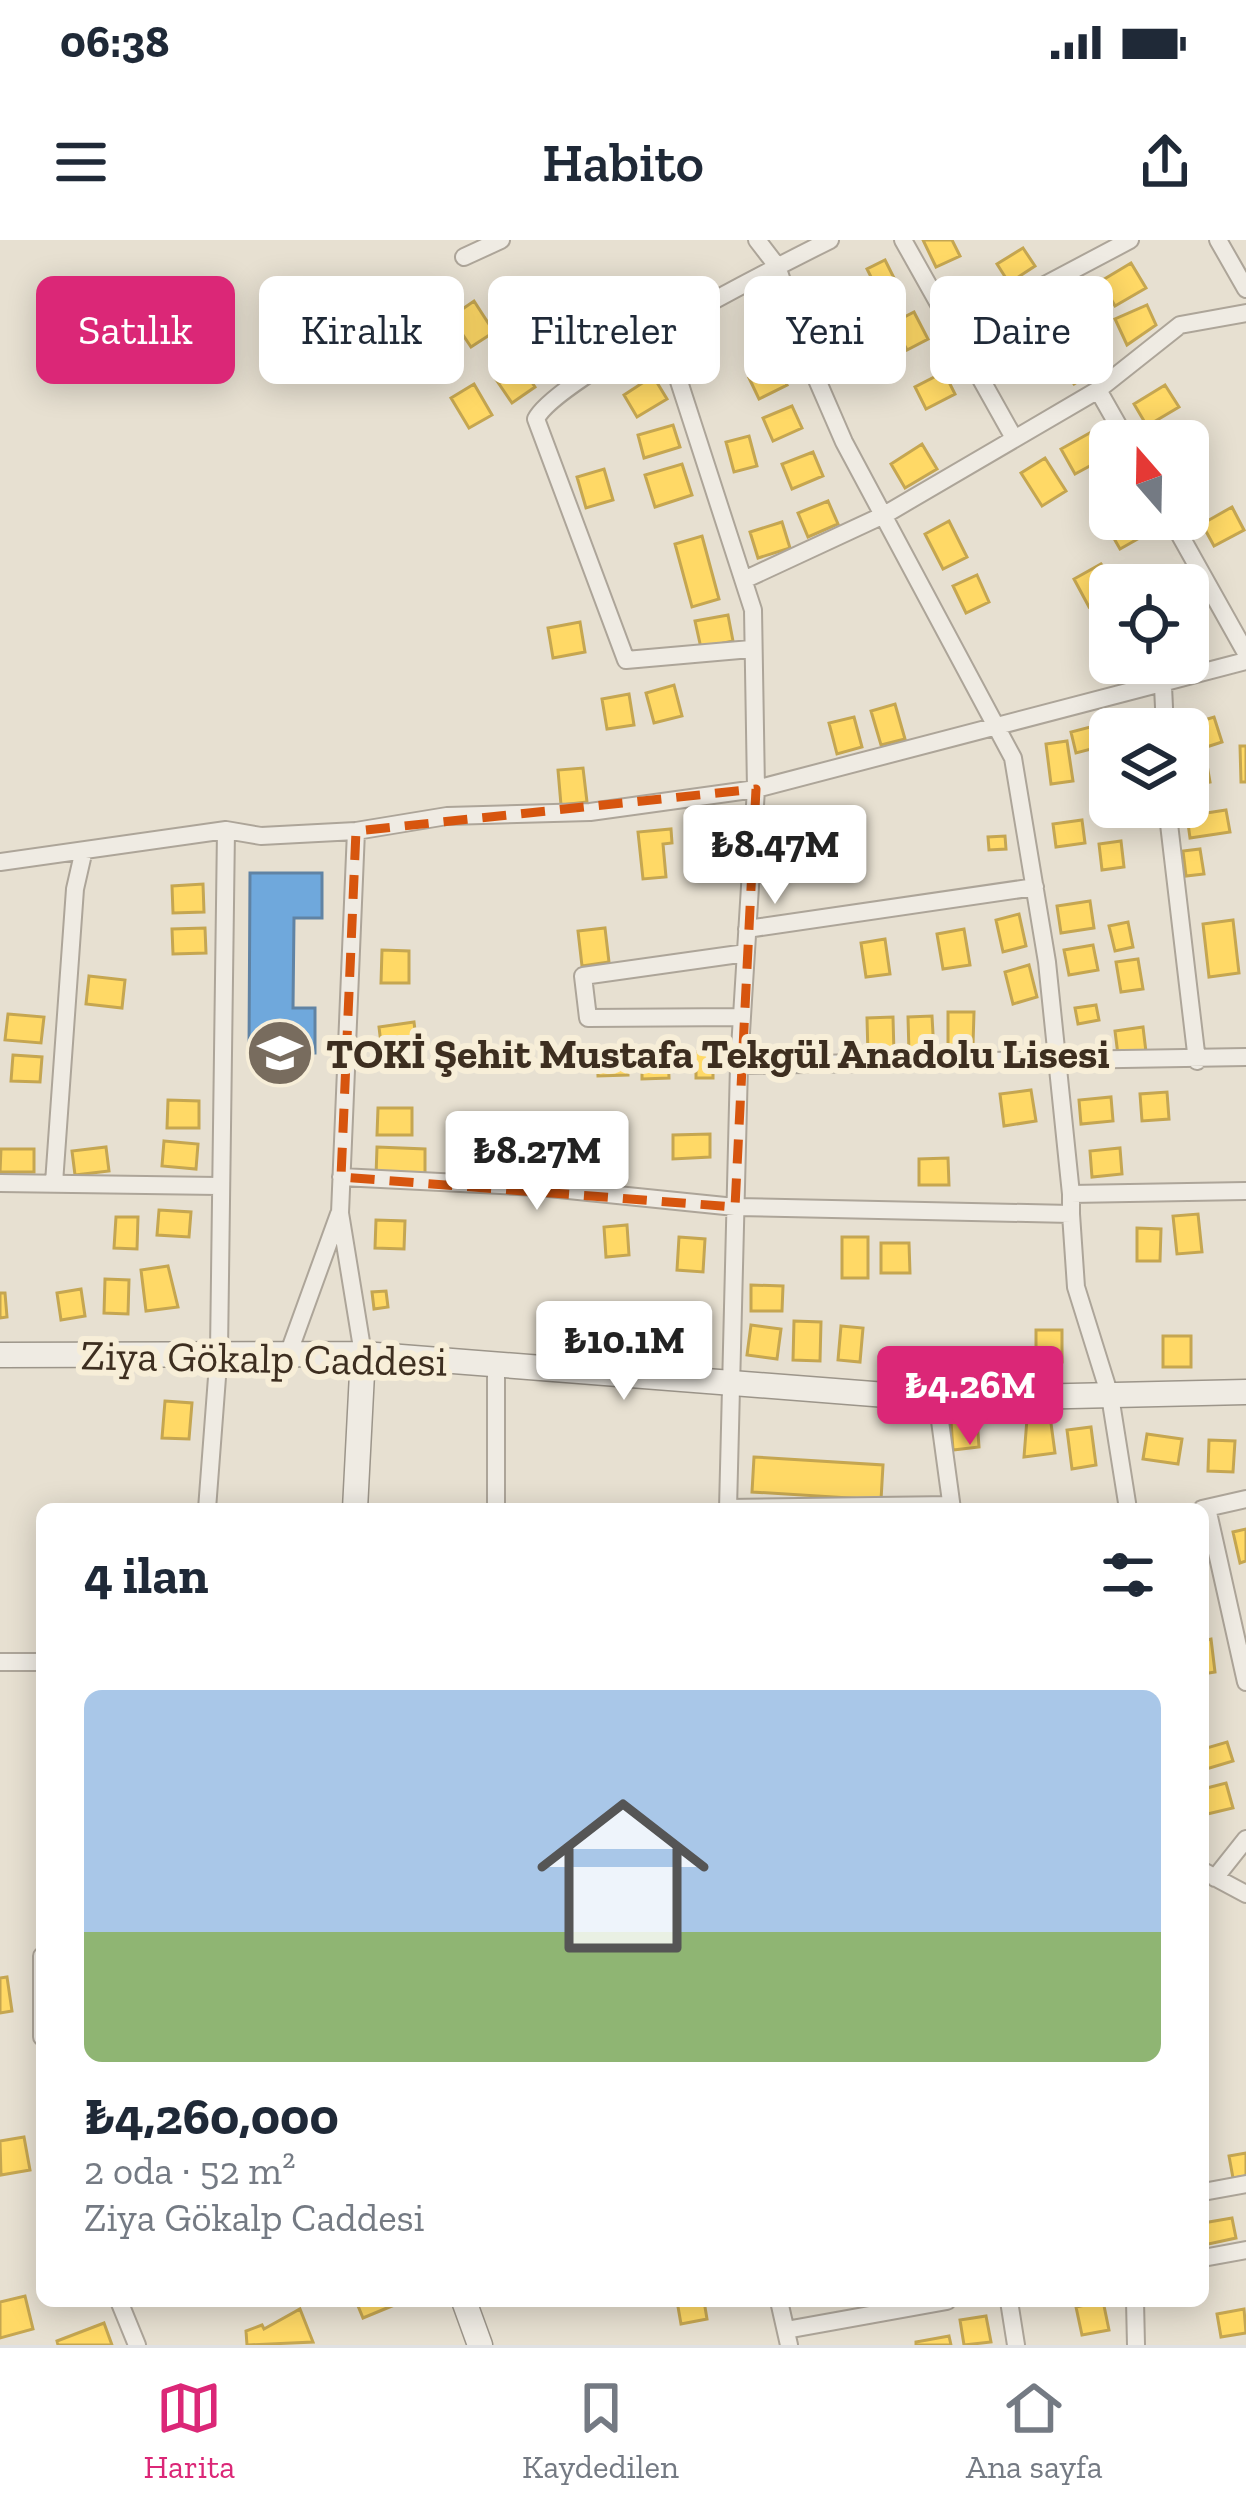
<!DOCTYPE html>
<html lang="tr">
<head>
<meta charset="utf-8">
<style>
  :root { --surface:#fff; --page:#f6f6f7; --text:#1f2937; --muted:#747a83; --line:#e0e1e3; --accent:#db2777 }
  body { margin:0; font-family:"Zilla Slab",serif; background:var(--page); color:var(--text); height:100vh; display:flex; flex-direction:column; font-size:45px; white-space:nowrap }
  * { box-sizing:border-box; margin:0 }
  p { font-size:39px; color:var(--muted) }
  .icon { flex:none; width:66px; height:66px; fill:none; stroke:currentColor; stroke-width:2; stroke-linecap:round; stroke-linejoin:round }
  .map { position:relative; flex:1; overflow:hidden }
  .details { position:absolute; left:36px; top:1263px; width:1173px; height:804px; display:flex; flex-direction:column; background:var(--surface); border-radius:18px; box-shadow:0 6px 30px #0003 }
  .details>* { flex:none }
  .top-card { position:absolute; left:36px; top:36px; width:1176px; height:108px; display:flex; gap:24px }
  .needle { width:78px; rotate:340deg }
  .buttons { position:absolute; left:1089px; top:180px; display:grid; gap:24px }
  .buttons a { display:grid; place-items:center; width:120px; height:120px; border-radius:18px; background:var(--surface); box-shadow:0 6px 30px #0003; font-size:60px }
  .price { position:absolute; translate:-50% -102px; padding:0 27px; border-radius:12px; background:#fff; color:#222; font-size:39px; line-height:78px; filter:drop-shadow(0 3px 6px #0008) }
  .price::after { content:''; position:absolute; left:50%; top:72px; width:36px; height:27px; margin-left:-18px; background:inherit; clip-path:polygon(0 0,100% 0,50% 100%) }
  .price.selected { background:var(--accent); color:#fff }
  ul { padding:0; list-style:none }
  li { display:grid; align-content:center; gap:24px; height:636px; padding:0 48px }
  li+li { border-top:3px solid var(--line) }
  li span { display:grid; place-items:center; height:372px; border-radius:18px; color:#555 }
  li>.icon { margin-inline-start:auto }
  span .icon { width:216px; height:216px; fill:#fffc; stroke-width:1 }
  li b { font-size:51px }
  h2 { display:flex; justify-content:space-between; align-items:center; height:144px; padding:0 48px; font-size:51px }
  .pill { padding:0 42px; border-radius:18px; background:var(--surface); box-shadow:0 6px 30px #0003; font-size:42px; line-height:108px }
  .pill.selected { background:var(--accent); color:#fff }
  .status { display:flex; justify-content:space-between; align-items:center; height:84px; padding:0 60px; background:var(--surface); direction:ltr }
  .status svg { height:33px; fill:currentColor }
  header { display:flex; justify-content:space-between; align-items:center; height:156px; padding:0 48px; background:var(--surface); font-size:54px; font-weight:600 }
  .tabs { display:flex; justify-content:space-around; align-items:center; height:168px; border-top:3px solid var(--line); background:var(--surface); font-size:33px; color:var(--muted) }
  .tabs a { display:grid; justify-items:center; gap:6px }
  .tabs .selected { color:var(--accent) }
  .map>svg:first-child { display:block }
  .homes { fill:#ffd966; stroke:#c5a651; stroke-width:3 }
  .schools { fill:#6fa8dc; stroke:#6083a4; stroke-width:3 }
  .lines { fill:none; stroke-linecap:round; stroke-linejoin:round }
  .street-casing { stroke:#ada599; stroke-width:20 }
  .secondary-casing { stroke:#9c958a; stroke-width:27 }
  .street { stroke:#efebe3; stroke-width:16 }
  .secondary { stroke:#efebe3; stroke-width:24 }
  .marked { fill:none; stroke:#d7550e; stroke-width:9; stroke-dasharray:24 15; stroke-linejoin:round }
  .labels { text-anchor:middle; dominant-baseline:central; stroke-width:12; stroke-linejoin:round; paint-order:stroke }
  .poi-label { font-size:42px; font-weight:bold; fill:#3d2e20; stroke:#f7eed8; text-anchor:start }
  .street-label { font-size:42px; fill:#3d2e20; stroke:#f7eed8 }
</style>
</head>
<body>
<div class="status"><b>06:38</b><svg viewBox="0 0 49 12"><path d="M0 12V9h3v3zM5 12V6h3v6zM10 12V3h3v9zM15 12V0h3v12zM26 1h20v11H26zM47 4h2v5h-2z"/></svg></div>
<header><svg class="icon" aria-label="menu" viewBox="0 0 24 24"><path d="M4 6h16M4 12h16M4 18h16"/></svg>Habito<svg class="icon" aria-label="share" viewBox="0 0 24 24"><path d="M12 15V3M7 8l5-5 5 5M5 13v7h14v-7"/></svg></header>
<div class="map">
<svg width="1246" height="2105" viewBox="0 0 1246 2105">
  <rect width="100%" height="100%" fill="#e7e0d1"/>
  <path class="homes" d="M923,0H952L960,16L936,27Z
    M1023,8L1035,26L1009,43L997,24Z
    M885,20L901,52L883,61L867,29Z
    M1131,23L1146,48L1115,66L1101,41Z
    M1086,43L1102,67L1080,81L1064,57Z
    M474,61L494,92L471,107L451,77Z
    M1147,65L1156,85L1127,105L1115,79Z
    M591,70L610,99L590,112L571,84Z
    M914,72L928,99L907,110L893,83Z
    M1046,74L1062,100L1041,113L1025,87Z
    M1089,105L1103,126L1074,144L1060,124Z
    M990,115L1000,135L988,141L977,121Z
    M519,122L535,147L512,163L495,138Z
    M776,125L787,145L759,159L749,138Z
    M944,132L955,154L926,169L915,147Z
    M653,136L667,159L637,177L624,155Z
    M474,144L492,175L469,188L451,158Z
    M1165,145L1179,167L1147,186L1134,164Z
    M792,166L802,188L773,201L763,178Z
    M673,185L680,207L644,218L638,195Z
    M1185,188L1199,214L1188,219V201H1162Z
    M1095,190L1110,215L1075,234L1061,209Z
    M749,196L757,226L734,232L726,202Z
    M922,204L937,229L905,248L891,224Z
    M813,212L823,236L792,249L782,224Z
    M1045,218L1066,251L1042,266L1021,233Z
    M682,224L692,255L655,267L645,235Z
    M604,229L613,260L586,268L577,237Z
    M1110,234V257L1101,262L1092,243Z
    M828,261L838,284L808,297L798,273Z
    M1232,267L1244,290L1214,306L1202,284Z
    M1123,279H1142L1150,292L1120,309L1108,288Z
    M949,281L967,317L943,329L925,294Z
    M782,282L790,308L758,318L750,292Z
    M702,296L719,359L692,367L675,304Z
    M1101,324L1118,345H1110V355L1089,367L1074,339Z
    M977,335L989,362L966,373L953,346Z
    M728,375L733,401L701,408L695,381Z
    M580,382L585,412L553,418L548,388Z
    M1117,423H1151L1153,427L1128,442Z
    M674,445L682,476L654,483L646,453Z
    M629,454L634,485L607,489L602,459Z
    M895,464L905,499L881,505L871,471Z
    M1154,472L1157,489H1130L1127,478Z
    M854,477L862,507L837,514L829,483Z
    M1214,477L1222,502L1188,513L1191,484Z
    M1094,486L1099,507L1076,513L1071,492Z
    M1067,501L1073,541L1051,544L1046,504Z
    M1240,506H1246V542H1241Z
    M1206,519L1210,542L1188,546V522Z
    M583,528L587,562L561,565L558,530Z
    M1226,570L1230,592L1190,598L1187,576Z
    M1082,580L1085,603L1056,607L1053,584Z
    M671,589L672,603L663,604L666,637L643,639L638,592Z
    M720,595L724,627L698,630L695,597Z
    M1005,596L1006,609L989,610L988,597Z
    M1121,601L1124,627L1102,630L1099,604Z
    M1200,609L1204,634L1186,636L1183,611Z
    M203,644L204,672L173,673L172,646Z
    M1090,661L1094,688L1061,693L1057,666Z
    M1019,674L1026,706L1003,712L996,680Z
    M1233,680L1239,733L1209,737L1203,684Z
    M1128,682L1133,707L1115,711L1109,686Z
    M205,688L206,713L173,714L172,689Z
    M605,688L609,722L582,726L578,691Z
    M964,689L970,725L943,729L937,694Z
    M885,699L890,734L866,737L861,703Z
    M1093,705L1098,730L1069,735L1064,710Z
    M382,710L409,711V743H381Z
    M1138,719L1143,749L1121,752L1116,722Z
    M1029,725L1037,757L1013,764L1005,732Z
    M89,736L125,740L122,768L86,764Z
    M1096,765L1099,780L1078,784L1075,768Z
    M948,772H974L973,805H948Z
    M8,774L44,777L41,803L5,800Z
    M932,776L934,812L909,813L908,777Z
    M893,777L894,814L868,815L867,778Z
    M414,782L417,807L382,812L379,787Z
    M1143,787L1146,812L1118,815L1115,791Z
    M668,806L669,838L642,839V807Z
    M627,809L628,835L598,836L597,810Z
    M713,811V838H696V831H685V812Z
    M13,815L42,817L40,842L11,841Z
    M1031,850L1036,881L1004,886L1000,854Z
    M1167,852L1169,879L1142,881L1140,854Z
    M1111,857L1113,881L1081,884L1079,860Z
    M168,860L199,861V888H167Z
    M378,868H412V895H377Z
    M710,894V917L673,919V895Z
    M164,901L198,904L196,929L162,926Z
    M106,907L109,931L75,935L72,911Z
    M377,907L425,909V938L376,936Z
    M1120,908L1122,934L1092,937L1090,911Z
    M1,909H34V932H0Z
    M948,918L949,945H919V919Z
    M159,970L191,972L189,997L157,995Z
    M1198,974L1202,1012L1177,1014L1173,976Z
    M116,977H138L137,1009L114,1008Z
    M376,980L405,981L404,1009L375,1008Z
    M627,985L629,1015L606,1017L604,987Z
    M1137,988L1161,989L1160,1021H1137Z
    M679,997L705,999L703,1032L677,1030Z
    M842,997H868V1038H842Z
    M881,1003H909L910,1033H881Z
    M168,1026L178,1067L146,1071L141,1030Z
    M105,1039L129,1040L128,1074L104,1073Z
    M751,1045L783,1046L782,1071H751Z
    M81,1049L85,1076L61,1080L57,1053Z
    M386,1051L388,1067L374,1069L372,1052Z
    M0,1053H5L7,1077L0,1078Z
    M598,1065H621L620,1095L596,1094Z
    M794,1081L821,1082L820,1121L793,1120Z
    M751,1085L781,1089L777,1119L747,1115Z
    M841,1086L863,1088L860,1122L838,1120Z
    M1036,1090H1062V1122H1036Z
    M1163,1096H1191V1127H1163Z
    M165,1161L192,1163L189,1199L162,1198Z
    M1050,1176L1055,1213L1024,1217L1027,1179Z
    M977,1178L979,1207L953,1210L951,1181Z
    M1091,1187L1096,1225L1072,1229L1067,1190Z
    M1147,1194L1182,1199L1178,1224L1143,1219Z
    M1209,1200L1235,1201L1233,1232L1208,1231Z
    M754,1217L883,1225L881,1260L752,1252Z
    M1246,1289V1321L1240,1323L1233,1292Z
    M1211,1399L1215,1432L1203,1434V1401Z
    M1227,1502L1233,1521L1203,1530V1509Z
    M1226,1543L1233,1568L1203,1575V1549Z
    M7,1737L12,1771L0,1773V1738Z
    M24,1897L30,1930L1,1935L0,1901Z
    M1246,1913V1936L1233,1938L1229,1916Z
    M1232,1978L1236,1998L1204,2005L1203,1983Z
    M25,2056L33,2089L0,2098V2062Z
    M356,2061H404L363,2078Z
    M677,2061H704L707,2079L681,2084Z
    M1103,2061L1109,2090L1082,2095L1076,2067Z
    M300,2069L313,2102L247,2105L246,2091L262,2085L264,2089Z
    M1244,2069L1246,2093L1221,2097L1217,2074Z
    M986,2076L991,2102L964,2105L960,2080Z
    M104,2083L112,2105H58L57,2101Z
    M949,2096L951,2105H916V2102Z"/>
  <path class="schools" d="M250,633H322V678H294L293,768H315V813L249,812Z"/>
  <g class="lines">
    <defs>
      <path id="street" d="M757,0L777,26L808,119L844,202L1013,518L1047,722L1071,954
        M903,0L1014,198
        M1218,0L1246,49
        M464,17L501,0
        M662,89L753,370L756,549L739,825L728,1269
        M954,93L1130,0
        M1098,150L1127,201
        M1171,279L1246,413
        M746,339L886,274L1098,150L1180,85L1246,73
        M751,409L626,420L536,179C555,139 780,25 830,0
        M1163,446L1165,489
        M1167,567L1197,821
        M356,591L340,973L363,1114
        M0,622L226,590L261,596L356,591L447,576L590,572L756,549L1246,421
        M747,689L1035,647
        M742,777L588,778L583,736L746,713
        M739,825L1246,817
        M341,937L539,947L735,967L1071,974V954L1246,951
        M0,943L218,946
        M54,943L75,649L83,614
        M1071,974L1076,1047L1110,1156L1128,1269
        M289,1112L339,974
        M496,1123V1269
        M937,1159L952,1269
        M728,1268L951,1265
        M1207,1268L1246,1442
        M207,1269L219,1111L226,590
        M1202,1269L1246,1259
        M0,1422H42
        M1203,1631L1246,1654
        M1215,1638L1246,1599
        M42,1716V1797
        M1203,1952L1246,1944
        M1203,2018L1246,2010
        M119,2061L137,2105
        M779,2061L789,2105
        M1009,2061L1016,2105
        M1135,2061L1136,2105
        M786,2090L947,2061"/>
      <path id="secondary" d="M0,1115L363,1114L937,1159L1246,1152
        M355,1269L363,1114
        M464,2061L480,2105"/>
    </defs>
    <use href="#street" class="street-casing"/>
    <use href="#secondary" class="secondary-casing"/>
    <use href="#street" class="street"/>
    <use href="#secondary" class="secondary"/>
  </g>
  <path class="marked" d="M756,549L735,967L341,937L356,591Z"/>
  <defs>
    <symbol id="school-disc" viewBox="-11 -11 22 22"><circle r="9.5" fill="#786c5e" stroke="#f7eed8"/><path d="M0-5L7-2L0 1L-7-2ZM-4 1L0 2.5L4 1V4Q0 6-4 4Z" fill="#fff"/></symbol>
  </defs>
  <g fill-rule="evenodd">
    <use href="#school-disc" x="242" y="775" width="76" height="76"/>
  </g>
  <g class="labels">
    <g class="poi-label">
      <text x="326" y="813">TOKİ Şehit Mustafa Tekgül Anadolu Lisesi</text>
    </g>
    <g class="street-label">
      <text transform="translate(264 1118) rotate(1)">Ziya Gökalp Caddesi</text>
    </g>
  </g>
</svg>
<div class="buttons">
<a><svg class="needle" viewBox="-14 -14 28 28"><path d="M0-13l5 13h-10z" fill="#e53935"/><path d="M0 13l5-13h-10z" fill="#747a83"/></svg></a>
<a><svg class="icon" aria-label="locate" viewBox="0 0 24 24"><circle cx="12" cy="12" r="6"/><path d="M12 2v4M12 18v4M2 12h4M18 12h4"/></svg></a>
<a><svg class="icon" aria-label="layers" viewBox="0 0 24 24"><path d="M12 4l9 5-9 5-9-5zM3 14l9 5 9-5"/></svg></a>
</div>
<b class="price" style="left:775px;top:667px">₺8.47M</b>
<b class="price" style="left:537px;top:973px">₺8.27M</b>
<b class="price" style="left:624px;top:1163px">₺10.1M</b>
<b class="price selected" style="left:970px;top:1208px">₺4.26M</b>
<div class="top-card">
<a class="pill selected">Satılık</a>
<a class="pill">Kiralık</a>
<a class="pill">Filtreler</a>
<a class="pill">Yeni</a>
<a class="pill">Daire</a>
</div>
<section class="details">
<h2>4 ilan<svg class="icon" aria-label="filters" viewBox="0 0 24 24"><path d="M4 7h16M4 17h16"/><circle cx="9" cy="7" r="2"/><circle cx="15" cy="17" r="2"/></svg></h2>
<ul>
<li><span style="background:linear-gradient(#a9c7e8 65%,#8fb573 0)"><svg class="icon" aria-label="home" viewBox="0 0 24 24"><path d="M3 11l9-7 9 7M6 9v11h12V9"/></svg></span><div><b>₺4,260,000</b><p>2 oda · 52 m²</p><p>Ziya Gökalp Caddesi</p></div></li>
</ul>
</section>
</div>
<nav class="tabs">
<a class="selected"><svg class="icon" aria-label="map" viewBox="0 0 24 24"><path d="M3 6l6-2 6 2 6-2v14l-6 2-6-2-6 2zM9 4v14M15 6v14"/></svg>Harita</a>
<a><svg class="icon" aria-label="saved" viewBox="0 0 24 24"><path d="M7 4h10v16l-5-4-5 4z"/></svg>Kaydedilen</a>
<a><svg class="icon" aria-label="home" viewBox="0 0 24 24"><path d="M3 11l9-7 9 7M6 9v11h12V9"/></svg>Ana sayfa</a>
</nav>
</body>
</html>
